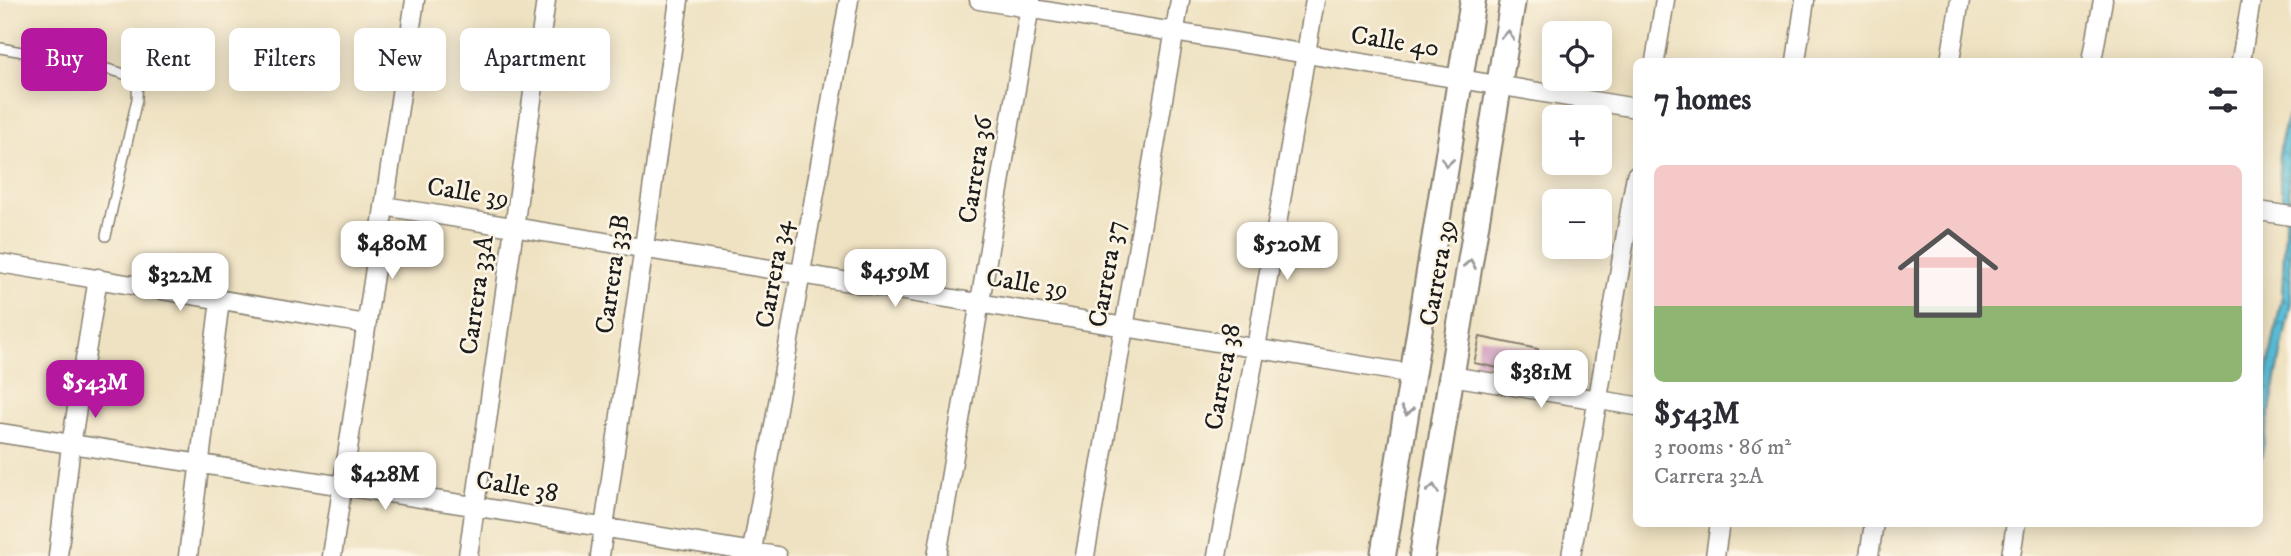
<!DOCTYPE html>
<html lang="en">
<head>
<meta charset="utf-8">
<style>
  :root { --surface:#fff; --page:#f7f7f7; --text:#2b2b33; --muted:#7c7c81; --accent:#b5179e }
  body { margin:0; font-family:"IM FELL DW Pica",serif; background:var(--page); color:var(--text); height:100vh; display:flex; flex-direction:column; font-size:26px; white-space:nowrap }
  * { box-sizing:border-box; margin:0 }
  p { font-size:23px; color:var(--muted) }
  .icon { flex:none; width:38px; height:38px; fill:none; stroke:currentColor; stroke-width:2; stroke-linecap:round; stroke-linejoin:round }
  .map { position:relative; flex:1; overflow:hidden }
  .sheet { position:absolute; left:1633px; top:58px; width:630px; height:469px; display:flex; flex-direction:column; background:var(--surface); border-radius:10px; box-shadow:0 4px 18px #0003 }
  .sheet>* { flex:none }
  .hud { position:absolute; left:21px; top:28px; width:665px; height:63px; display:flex; gap:14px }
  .controls { position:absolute; left:1542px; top:21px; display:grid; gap:14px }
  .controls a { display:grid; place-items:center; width:70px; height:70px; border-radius:10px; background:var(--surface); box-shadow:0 4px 18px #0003; font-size:35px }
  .price { position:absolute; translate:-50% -60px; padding:0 16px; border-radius:14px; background:#fff; color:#222; font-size:23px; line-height:46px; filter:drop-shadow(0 2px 4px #0008) }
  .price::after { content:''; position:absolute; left:50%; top:42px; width:21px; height:16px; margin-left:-10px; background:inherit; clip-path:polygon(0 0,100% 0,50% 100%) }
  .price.current { background:var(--accent); color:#fff }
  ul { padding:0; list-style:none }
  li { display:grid; align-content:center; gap:14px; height:371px; padding:0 21px }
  li span { display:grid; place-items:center; height:217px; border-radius:10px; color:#555 }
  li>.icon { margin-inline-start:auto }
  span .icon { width:126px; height:126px; fill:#fffc; stroke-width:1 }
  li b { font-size:30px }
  h2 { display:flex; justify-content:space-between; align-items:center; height:84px; padding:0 21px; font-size:30px }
  .chip { padding:0 24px; border-radius:10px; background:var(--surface); box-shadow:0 4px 18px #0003; font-size:24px; line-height:63px }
  .chip.current { background:var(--accent); color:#fff }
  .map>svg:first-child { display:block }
  .water { fill:url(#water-ripples); stroke:#3b6d7a; stroke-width:2 }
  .building { fill:#cc92bd }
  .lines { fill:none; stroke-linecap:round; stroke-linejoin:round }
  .lane-casing { stroke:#867f6f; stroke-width:12 }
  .street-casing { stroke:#867f6f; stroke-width:21 }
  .secondary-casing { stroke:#867f6f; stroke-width:28 }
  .lane { stroke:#fff; stroke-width:9 }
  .street { stroke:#fff; stroke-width:18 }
  .secondary { stroke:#fff; stroke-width:24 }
  .oneway { stroke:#999 }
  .labels { text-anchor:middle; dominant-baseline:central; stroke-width:5; stroke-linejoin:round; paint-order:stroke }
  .street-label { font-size:26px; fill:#1c1c1c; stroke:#fcf5e5 }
</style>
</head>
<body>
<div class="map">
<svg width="2291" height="556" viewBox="0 0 2291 556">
  <defs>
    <pattern id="water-ripples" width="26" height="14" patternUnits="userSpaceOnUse" patternTransform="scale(1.75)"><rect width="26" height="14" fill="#5abed8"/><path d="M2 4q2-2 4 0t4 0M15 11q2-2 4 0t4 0" fill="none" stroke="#4a9aae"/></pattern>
  </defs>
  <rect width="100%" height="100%" fill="#fcf5e5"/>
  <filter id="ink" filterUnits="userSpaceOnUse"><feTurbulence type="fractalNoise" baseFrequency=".0143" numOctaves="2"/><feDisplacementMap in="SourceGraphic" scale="14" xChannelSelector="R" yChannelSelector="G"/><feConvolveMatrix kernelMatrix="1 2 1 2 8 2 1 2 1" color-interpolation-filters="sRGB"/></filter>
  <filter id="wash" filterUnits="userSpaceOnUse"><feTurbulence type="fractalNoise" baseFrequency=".00686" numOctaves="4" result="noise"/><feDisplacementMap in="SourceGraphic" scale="28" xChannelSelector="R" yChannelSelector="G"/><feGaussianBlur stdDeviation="1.57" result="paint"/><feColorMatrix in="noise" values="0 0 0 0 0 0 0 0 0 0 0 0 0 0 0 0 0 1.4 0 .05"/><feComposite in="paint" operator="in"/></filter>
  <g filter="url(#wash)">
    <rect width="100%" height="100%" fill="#efe2c2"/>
    <path class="water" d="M2291,108L2289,155L2291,302L2259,468V415L2282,296L2286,207L2280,185L2279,155L2283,130Z"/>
    <g id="blocks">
      <path class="building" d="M1480,337L1538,349L1533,375L1474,363Z"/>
    </g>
  </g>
  <g filter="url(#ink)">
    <use href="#blocks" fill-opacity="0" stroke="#867f6f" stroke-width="2"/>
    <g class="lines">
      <defs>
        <path id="lane" d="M0,48C22,52 122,68 134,79C139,84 137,93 137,99L106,236"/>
        <path id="street" d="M979,0L1636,108
          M1655,61L1665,0
          M1796,61L1805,0
          M1950,61L1960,0
          M2092,61L2103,0
          M2241,61L2251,0
          M384,206L1413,374
          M2259,211L2291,216
          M0,263L366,324
          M1451,376L1636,406
          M0,433L473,506L777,556
          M58,556L71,445L98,278
          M188,556L220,300
          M332,556L415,0
          M468,556L546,0
          M600,556L679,0
          M751,556L849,0
          M937,556L1031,0
          M1085,556L1180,0
          M1217,556L1256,348L1315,0
          M1571,556L1636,175
          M1715,556L1720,523
          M1869,556L1874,523
          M2011,556L2016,523"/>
        <path id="secondary" d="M1383,556L1473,0
          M1422,556L1513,0"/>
      </defs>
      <use href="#lane" class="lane-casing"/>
      <use href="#street" class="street-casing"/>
      <use href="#secondary" class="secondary-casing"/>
      <use href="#lane" class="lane"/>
      <use href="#street" class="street"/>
      <use href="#secondary" class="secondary"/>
    </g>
    <defs><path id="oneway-chevron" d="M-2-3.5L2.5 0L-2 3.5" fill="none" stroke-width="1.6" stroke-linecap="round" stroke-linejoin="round" transform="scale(1.75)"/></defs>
    <g class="oneway">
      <use href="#oneway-chevron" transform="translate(1508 35) rotate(-81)"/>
      <use href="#oneway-chevron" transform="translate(1447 162) rotate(99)"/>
      <use href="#oneway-chevron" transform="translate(1470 264) rotate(-80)"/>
      <use href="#oneway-chevron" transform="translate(1407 411) rotate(99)"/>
      <use href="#oneway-chevron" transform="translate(1433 489) rotate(-81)"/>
    </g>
  </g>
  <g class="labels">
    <g class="street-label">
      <text transform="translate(1395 42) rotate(9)">Calle 40</text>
      <text transform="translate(976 170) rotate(-81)">Carrera 36</text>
      <text transform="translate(468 193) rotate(9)">Calle 39</text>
      <text transform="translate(1438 273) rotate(-80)">Carrera 39</text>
      <text transform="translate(613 274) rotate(-82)">Carrera 33B</text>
      <text transform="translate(774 274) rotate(-80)">Carrera 34</text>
      <text transform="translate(1107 274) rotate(-80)">Carrera 37</text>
      <text transform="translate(1027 284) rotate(9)">Calle 39</text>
      <text transform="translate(477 295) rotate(-82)">Carrera 33A</text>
      <text transform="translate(1223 377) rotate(-80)">Carrera 38</text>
      <text transform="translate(517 487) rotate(10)">Calle 38</text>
    </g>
  </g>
</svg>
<div class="controls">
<a><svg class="icon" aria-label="locate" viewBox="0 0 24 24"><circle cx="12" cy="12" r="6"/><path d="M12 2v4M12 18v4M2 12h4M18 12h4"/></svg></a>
<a>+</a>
<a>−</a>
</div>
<b class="price" style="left:392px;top:281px">$480M</b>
<b class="price" style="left:1287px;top:282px">$520M</b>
<b class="price" style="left:895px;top:309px">$459M</b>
<b class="price" style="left:180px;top:313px">$322M</b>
<b class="price" style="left:1541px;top:410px">$381M</b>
<b class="price current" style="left:95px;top:420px">$543M</b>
<b class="price" style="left:385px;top:512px">$428M</b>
<div class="hud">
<a class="chip current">Buy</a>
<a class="chip">Rent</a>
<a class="chip">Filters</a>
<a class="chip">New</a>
<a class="chip">Apartment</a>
</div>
<section class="sheet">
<h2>7 homes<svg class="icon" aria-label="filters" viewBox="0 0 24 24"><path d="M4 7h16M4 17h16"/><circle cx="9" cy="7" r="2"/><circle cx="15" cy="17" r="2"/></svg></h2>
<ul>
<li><span style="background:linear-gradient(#f6c9c9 65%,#8fb573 0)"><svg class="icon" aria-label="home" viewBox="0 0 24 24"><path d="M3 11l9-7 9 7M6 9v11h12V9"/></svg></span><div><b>$543M</b><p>3 rooms · 86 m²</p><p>Carrera 32A</p></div></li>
</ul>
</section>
</div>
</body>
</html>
